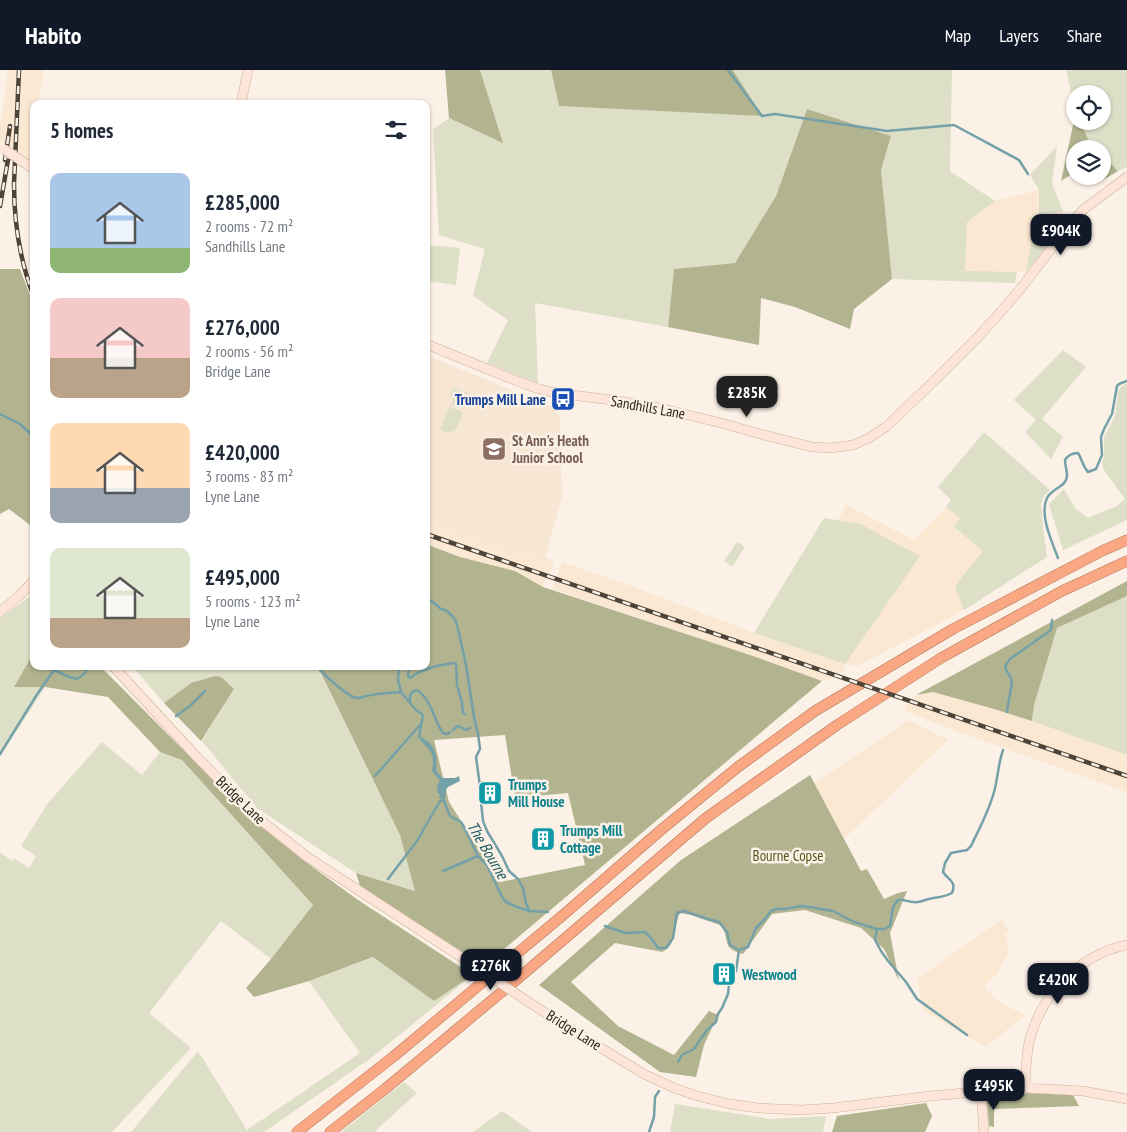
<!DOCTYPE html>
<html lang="en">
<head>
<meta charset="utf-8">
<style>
  :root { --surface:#fff; --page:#f6f6f7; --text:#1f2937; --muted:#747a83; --accent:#111827 }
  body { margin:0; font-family:"PT Sans Narrow",sans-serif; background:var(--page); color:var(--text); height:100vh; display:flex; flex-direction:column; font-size:19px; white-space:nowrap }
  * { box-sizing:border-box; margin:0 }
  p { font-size:16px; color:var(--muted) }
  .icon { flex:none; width:28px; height:28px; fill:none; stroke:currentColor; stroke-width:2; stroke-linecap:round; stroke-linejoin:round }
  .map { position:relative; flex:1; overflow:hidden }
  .sheet { position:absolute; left:30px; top:30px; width:400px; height:570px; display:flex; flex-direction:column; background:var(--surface); border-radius:10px; box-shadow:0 1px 4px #0004 }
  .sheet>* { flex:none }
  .fabs { position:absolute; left:1066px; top:15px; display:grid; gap:10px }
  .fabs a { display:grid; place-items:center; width:45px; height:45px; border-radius:50%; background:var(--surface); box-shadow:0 1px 4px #0004; font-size:25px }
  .price { position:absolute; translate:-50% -42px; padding:0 11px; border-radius:10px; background:var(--accent); color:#fff; font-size:16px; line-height:32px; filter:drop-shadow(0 1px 2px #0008) }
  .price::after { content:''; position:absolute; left:50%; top:30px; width:15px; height:11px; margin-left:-8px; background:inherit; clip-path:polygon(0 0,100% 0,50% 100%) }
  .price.on { background:#222; color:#fff }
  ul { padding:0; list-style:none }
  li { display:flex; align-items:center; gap:15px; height:125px; padding:0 20px }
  li span { display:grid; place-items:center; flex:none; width:140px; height:100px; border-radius:10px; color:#555 }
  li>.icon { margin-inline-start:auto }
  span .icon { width:60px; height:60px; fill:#fffc; stroke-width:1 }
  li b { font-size:21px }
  h2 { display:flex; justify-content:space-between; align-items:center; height:60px; padding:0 20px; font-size:21px }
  header { display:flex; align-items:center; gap:30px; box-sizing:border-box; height:70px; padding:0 25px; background:var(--accent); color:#fff }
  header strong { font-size:24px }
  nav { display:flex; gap:28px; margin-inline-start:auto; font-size:18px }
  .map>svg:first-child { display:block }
  .built { fill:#fae8d3 }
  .education { fill:#f7e6d4 }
  .green { fill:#dddfc7 }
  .forest { fill:#b2b490; fill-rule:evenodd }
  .water { fill:#74a1a8 }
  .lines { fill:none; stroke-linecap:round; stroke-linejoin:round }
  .stream { stroke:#74a1a8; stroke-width:2.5 }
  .secondary-casing { stroke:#cbb297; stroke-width:10 }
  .highway-casing { stroke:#b0775c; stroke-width:11 }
  .secondary { stroke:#fee5da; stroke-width:9 }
  .highway { stroke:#faa784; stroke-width:10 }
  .rail-casing { stroke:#4d4439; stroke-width:4.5 }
  .rail { stroke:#fbf1e6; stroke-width:2.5; stroke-dasharray:8; stroke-linecap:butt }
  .secondary-bridge-casing { stroke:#cbb297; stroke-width:10; stroke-linecap:butt }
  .secondary-bridge { stroke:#fee5da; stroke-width:9 }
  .labels { text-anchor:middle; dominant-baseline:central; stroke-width:5; stroke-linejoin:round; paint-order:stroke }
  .transit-label { font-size:15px; font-weight:bold; fill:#164399; stroke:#fbf1e6; text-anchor:end }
  .street-label { font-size:15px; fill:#261d12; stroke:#fbf1e6 }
  .education-label { font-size:15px; font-weight:bold; fill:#785e54; stroke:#fbf1e6; text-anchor:start }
  .culture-label { font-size:15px; font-weight:bold; fill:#0d838f; stroke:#fbf1e6; text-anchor:start }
  .park-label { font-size:15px; fill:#55571d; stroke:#fbf1e6 }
  .water-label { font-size:16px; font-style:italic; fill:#185860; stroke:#fbf1e6 }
</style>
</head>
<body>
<header>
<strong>Habito</strong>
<nav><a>Map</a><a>Layers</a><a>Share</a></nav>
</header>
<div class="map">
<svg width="1127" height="1062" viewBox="0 0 1127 1062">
  <rect width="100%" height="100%" fill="#fbf1e6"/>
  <path class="built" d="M8,0H44L38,34H34V93L0,71V56L5,27Z
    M1039,120V145L1063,141L1067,152L1034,158L1026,202H965L967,152L995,131Z
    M846,435L914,470L946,437L961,448L954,458L983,481L955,516L964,540L858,596L845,594L844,600L832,608L822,611L753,586L552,519L562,492L629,515L754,563L845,594L860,454L838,451Z
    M426,451L523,484L545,487L554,491L543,517L426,474Z
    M933,622L1018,646L1127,685V722L956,661L903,640L916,625Z
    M909,650L948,670L844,769L814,713Z
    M1002,849L1009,861L1005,864L1009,882L996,905L984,916L996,930L1025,945L986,977L924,941L917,909Z"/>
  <path class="education" d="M426,285L550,336L560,346L562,427L545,487L523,484L426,451Z"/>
  <path class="green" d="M480,0H551L559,36L761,45L733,0H952L950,101L995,131L967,152L965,201L1017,202L1015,213L892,209L881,100L891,66L807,39L776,126L735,193L674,199L668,257L535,233L538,313L487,293L508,250L473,226L485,179L439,165L433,59L449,48L502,72Z
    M1066,0H1127V97L1118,101L1103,85L1102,79H1097L1088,69L1080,51H1102V24H1075V40Z
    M1057,76L1052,113L1063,141L1039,146V120L1030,105Z
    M1067,152L1026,202L1034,158Z
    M428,175L460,178L456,215L426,211V190Z
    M1063,280L1086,297L1042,349L1063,367L1051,389L1025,362L1036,350L1014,330Z
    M1125,314H1127V450L1063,480L1049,434L1064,419L1075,438L1088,448L1117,436L1125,429L1104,400L1102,393L1104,387V367L1115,346L1118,322L1120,318Z
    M453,318L470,324L464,339L451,335L454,327L450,325Z
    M449,337L463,342C458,355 457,367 440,360Z
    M984,362L1050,420L1044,426L1041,434L1043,458L1047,487L964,540L955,516L983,481L954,457L960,448L946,437L951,430L938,417Z
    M824,448L860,454L920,486L845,594L754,563Z
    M737,472L745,477L732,497L724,491Z
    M1127,526V685L1032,651L1034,635L1057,558Z
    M29,527L34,531V582L14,617H45L0,687V548Z
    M132,596H315L320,601L400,765L416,821L356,803L257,738L202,671L234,619L191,613L164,633Z
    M102,672L142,705L160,682L182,690L313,835L271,889L221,851L149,943L191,978L112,1062H0V782L12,791L14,788L29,798L36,786L21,776L48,733Z
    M374,887L434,931L473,905L371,988L264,1062H131L198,981L247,1060L360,983L344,961L309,911Z
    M404,1012L417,1023L374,1062H341Z
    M675,1034L770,1049L826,1046L823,1062H670Z
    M502,1041L532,1062H473Z"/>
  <path class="forest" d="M445,0H480L503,73L449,48Z
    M551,0H733L762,46L559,36Z
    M807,39L891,66L881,100L892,209L854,239L850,259L795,237L761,228L759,275L668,257L674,199L735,193L776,126Z
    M1075,46V51H1080L1088,69L1097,79H1075V102L1061,111Z
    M1103,85L1118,101L1098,113L1094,106H1102Z
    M0,199H20L34,236V262L32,264L34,267V458L9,439L0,444Z
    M426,474L460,487L515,501L543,517L753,586L822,611L484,896L360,816L356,803L415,821L400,765L320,601L315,596H426ZM505,665L515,728L568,723L585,795L500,812L449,732L434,670Z
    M1127,511V526L1057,558L1034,635L1032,651L994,639L933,622L916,625Z
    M34,582V596H100L252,749L303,790L358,830L473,905L434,931L373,887L309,911L254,927L246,918L271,889L313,835L182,690L160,682L108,627L45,617H14Z
    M215,606L221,607L234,619L201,671L164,633L191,613Z
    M810,705L861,801L867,799L884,829L898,823L907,821L890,863L899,911L884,879L861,858L805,840L772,844L743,884C719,878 732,869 720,855L691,845L680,843C673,856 678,875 662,882L615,873L571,912L618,956L674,985L709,941L718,945L704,975L696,1007L660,1002L539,915L681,790Z
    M1027,1023L1073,1025L1079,1036L994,1039V1057L989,1056L987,1032L992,1029Z
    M926,1033L932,1046L925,1062H832L837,1046Z"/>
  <path class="water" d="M423,668C426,670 430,673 432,676C437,682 437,693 436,700L442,708H455L459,706L460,711L448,717L446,720L445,728L440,729L439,727L440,725L437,722L438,719L437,715L440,711L432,701C435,685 432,682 421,671Z"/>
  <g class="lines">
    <path class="stream" d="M728,0L762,46L775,44L887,61L954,55L1019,90L1028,104
      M0,344L20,354L34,367
      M1058,488C1052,472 1039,444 1047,428C1052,418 1067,417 1067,405C1067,400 1065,395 1065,390C1068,385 1072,383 1078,383C1082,389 1083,397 1088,402L1096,399L1102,385L1101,367L1104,359L1112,344L1117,316L1119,314L1127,311
      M426,529L433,532L441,539L447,541L455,549L459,563L466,595L474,647L478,664L480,679L476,687L480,716
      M316,596C324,604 347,627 357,628C362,628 367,625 372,625C382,623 391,623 401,622L416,640L423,645L419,667L423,670
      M399,596L398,610L401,622
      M409,596L408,606L410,608L419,602L436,596L454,593L456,594L457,615L462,633L463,643L465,644
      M410,633V626L412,622L417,620C432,630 433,649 443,663L448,664L450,662
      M1007,642L1012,612C1011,605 1006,602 1005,596L1010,589L1051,560L1052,550
      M176,646L191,635L205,621
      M453,660L458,656L466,660L470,658
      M0,684L36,626L54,600L69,607L77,609L84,604L89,596
      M375,706L420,655
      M442,726L450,746L461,752L464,757L478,786L487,795L501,825L506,832L517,837L530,841L548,842
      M481,732L483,751L487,761L502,786L509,801L518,809L523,818L526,833L529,840
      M443,801L478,786
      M388,809L417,771L440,731L444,730
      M605,856L625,863L645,862L651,868L658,878H666L673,868L677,843L684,841L708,849L719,852L727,862L730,875L739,880
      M877,859L875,870L881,881L888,891L906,912L917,929L967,965
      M739,880L748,877L756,858L765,849L771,841L776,839H785L801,836L809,837L833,841L854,852L877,859H884L890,856L893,837L898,830C904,829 908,832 914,832C919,833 924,830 929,829C937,827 945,827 952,823C957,811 948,810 943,802L945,793L951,783L967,780L971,776C979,759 989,741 994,722C998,708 998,694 1003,680
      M678,992L682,985L694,979L707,960L716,952L718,944L722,938L728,924L729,914L736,901L739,880
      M649,1062L654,1047L655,1027L659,1021"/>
    <defs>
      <path id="secondary" d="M241,34L248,0
        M26,94L34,99
        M426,274L507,307L536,318L555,323L612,330L656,337L725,354L760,364L812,377L832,378L853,375L869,368L887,356L933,312L978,267L1005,237L1021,218L1071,153L1084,139L1127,107
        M0,542L20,525L34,510
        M113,596L195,685L253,744L306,786L464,889
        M530,933L591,972L644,1004L674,1018L694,1025L729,1034L759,1038L801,1040L833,1038L930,1026L1025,1018L1083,1021L1127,1029
        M1025,1018C1026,1003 1026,987 1029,972C1041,924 1079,885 1127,875
        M981,1021L984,1062"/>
      <path id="highway" d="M297,1062L393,987L562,846L661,760L738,697L815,641L953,559L1102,481L1127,470
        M330,1062L385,1019L521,906L706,748L837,655L941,588L1062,521L1127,491"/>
    </defs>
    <use href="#secondary" class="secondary-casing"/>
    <use href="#highway" class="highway-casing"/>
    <use href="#secondary" class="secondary"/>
    <use href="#highway" class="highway"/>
    <defs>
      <path id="rail" d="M19,0L14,114C14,153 20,191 34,227
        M5,90L10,56
        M0,136L9,84
        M426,464L1127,706"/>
    </defs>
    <use href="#rail" class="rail-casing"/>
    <use href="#rail" class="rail"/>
    <defs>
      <path id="secondary-bridge" d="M4,79L26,94
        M464,889L530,933"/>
    </defs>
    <use href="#secondary-bridge" class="secondary-bridge-casing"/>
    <use href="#secondary-bridge" class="secondary-bridge"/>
  </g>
  <defs>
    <symbol id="bus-square" viewBox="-11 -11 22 22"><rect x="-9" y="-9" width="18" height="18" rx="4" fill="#1a4fb4" stroke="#fbf1e6"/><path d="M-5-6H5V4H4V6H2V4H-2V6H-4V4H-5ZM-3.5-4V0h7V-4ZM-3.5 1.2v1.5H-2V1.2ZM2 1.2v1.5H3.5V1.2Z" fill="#fff"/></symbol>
    <symbol id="school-square" viewBox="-11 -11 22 22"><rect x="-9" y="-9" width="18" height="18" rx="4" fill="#8d6e63" stroke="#fbf1e6"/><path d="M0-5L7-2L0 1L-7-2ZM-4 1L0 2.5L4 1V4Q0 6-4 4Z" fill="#fff"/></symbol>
    <symbol id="building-square" viewBox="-11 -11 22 22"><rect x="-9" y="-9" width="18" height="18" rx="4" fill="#0f9aa8" stroke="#fbf1e6"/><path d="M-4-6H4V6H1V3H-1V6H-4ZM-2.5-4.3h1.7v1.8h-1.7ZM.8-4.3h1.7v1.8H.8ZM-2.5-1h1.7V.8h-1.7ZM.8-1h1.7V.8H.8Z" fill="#fff"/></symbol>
  </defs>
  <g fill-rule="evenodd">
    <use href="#bus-square" x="549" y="315" width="28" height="28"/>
    <use href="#school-square" x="480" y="365" width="28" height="28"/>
    <use href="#building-square" x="476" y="709" width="28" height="28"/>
    <use href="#building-square" x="529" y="755" width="28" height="28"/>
    <use href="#building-square" x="710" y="890" width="28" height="28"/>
  </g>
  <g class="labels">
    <g class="transit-label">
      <text x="546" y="329">Trumps Mill Lane</text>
    </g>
    <g class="street-label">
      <text transform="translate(648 337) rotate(10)">Sandhills Lane</text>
      <text transform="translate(241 730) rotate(44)">Bridge Lane</text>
      <text transform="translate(574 960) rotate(32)">Bridge Lane</text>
    </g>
    <g class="education-label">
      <text x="512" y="370">St Ann's Heath<tspan x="512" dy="17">Junior School</tspan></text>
    </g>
    <g class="culture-label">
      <text x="508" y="714">Trumps<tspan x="508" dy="17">Mill House</tspan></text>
      <text x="560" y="760">Trumps Mill<tspan x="560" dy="17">Cottage</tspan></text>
      <text x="742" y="904">Westwood</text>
    </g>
    <g class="park-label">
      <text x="788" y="785">Bourne Copse</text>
    </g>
    <g class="water-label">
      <text transform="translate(488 780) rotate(59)">The Bourne</text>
    </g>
  </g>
</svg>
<div class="fabs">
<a><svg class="icon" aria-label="locate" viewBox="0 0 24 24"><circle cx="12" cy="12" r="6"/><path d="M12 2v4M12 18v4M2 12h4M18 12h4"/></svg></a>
<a><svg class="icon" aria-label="layers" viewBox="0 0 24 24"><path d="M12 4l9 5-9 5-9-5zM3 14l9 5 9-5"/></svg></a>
</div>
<b class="price" style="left:1061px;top:186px">£904K</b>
<b class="price on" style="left:747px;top:348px">£285K</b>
<b class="price" style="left:491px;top:921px">£276K</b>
<b class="price" style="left:1058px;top:935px">£420K</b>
<b class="price" style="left:994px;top:1041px">£495K</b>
<section class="sheet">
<h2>5 homes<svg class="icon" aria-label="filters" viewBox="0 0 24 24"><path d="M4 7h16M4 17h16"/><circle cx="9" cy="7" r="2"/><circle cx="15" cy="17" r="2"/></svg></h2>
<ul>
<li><span style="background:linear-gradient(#a9c7e8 75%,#8fb573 0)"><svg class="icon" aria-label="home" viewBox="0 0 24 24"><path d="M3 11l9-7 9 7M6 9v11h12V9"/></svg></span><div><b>£285,000</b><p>2 rooms · 72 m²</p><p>Sandhills Lane</p></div></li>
<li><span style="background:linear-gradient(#f6c9c9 60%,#b9a48a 0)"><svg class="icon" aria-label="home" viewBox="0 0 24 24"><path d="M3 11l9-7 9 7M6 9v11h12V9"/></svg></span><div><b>£276,000</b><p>2 rooms · 56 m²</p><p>Bridge Lane</p></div></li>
<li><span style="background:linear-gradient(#ffd9b3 65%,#9aa5b1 0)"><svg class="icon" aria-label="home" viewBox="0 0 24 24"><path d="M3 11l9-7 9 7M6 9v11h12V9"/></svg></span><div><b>£420,000</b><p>3 rooms · 83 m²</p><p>Lyne Lane</p></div></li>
<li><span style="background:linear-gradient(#dfe7d0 70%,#b9a48a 0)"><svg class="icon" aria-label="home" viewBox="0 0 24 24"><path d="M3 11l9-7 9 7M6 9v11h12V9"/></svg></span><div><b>£495,000</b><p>5 rooms · 123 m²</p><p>Lyne Lane</p></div></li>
</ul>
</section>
</div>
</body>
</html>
